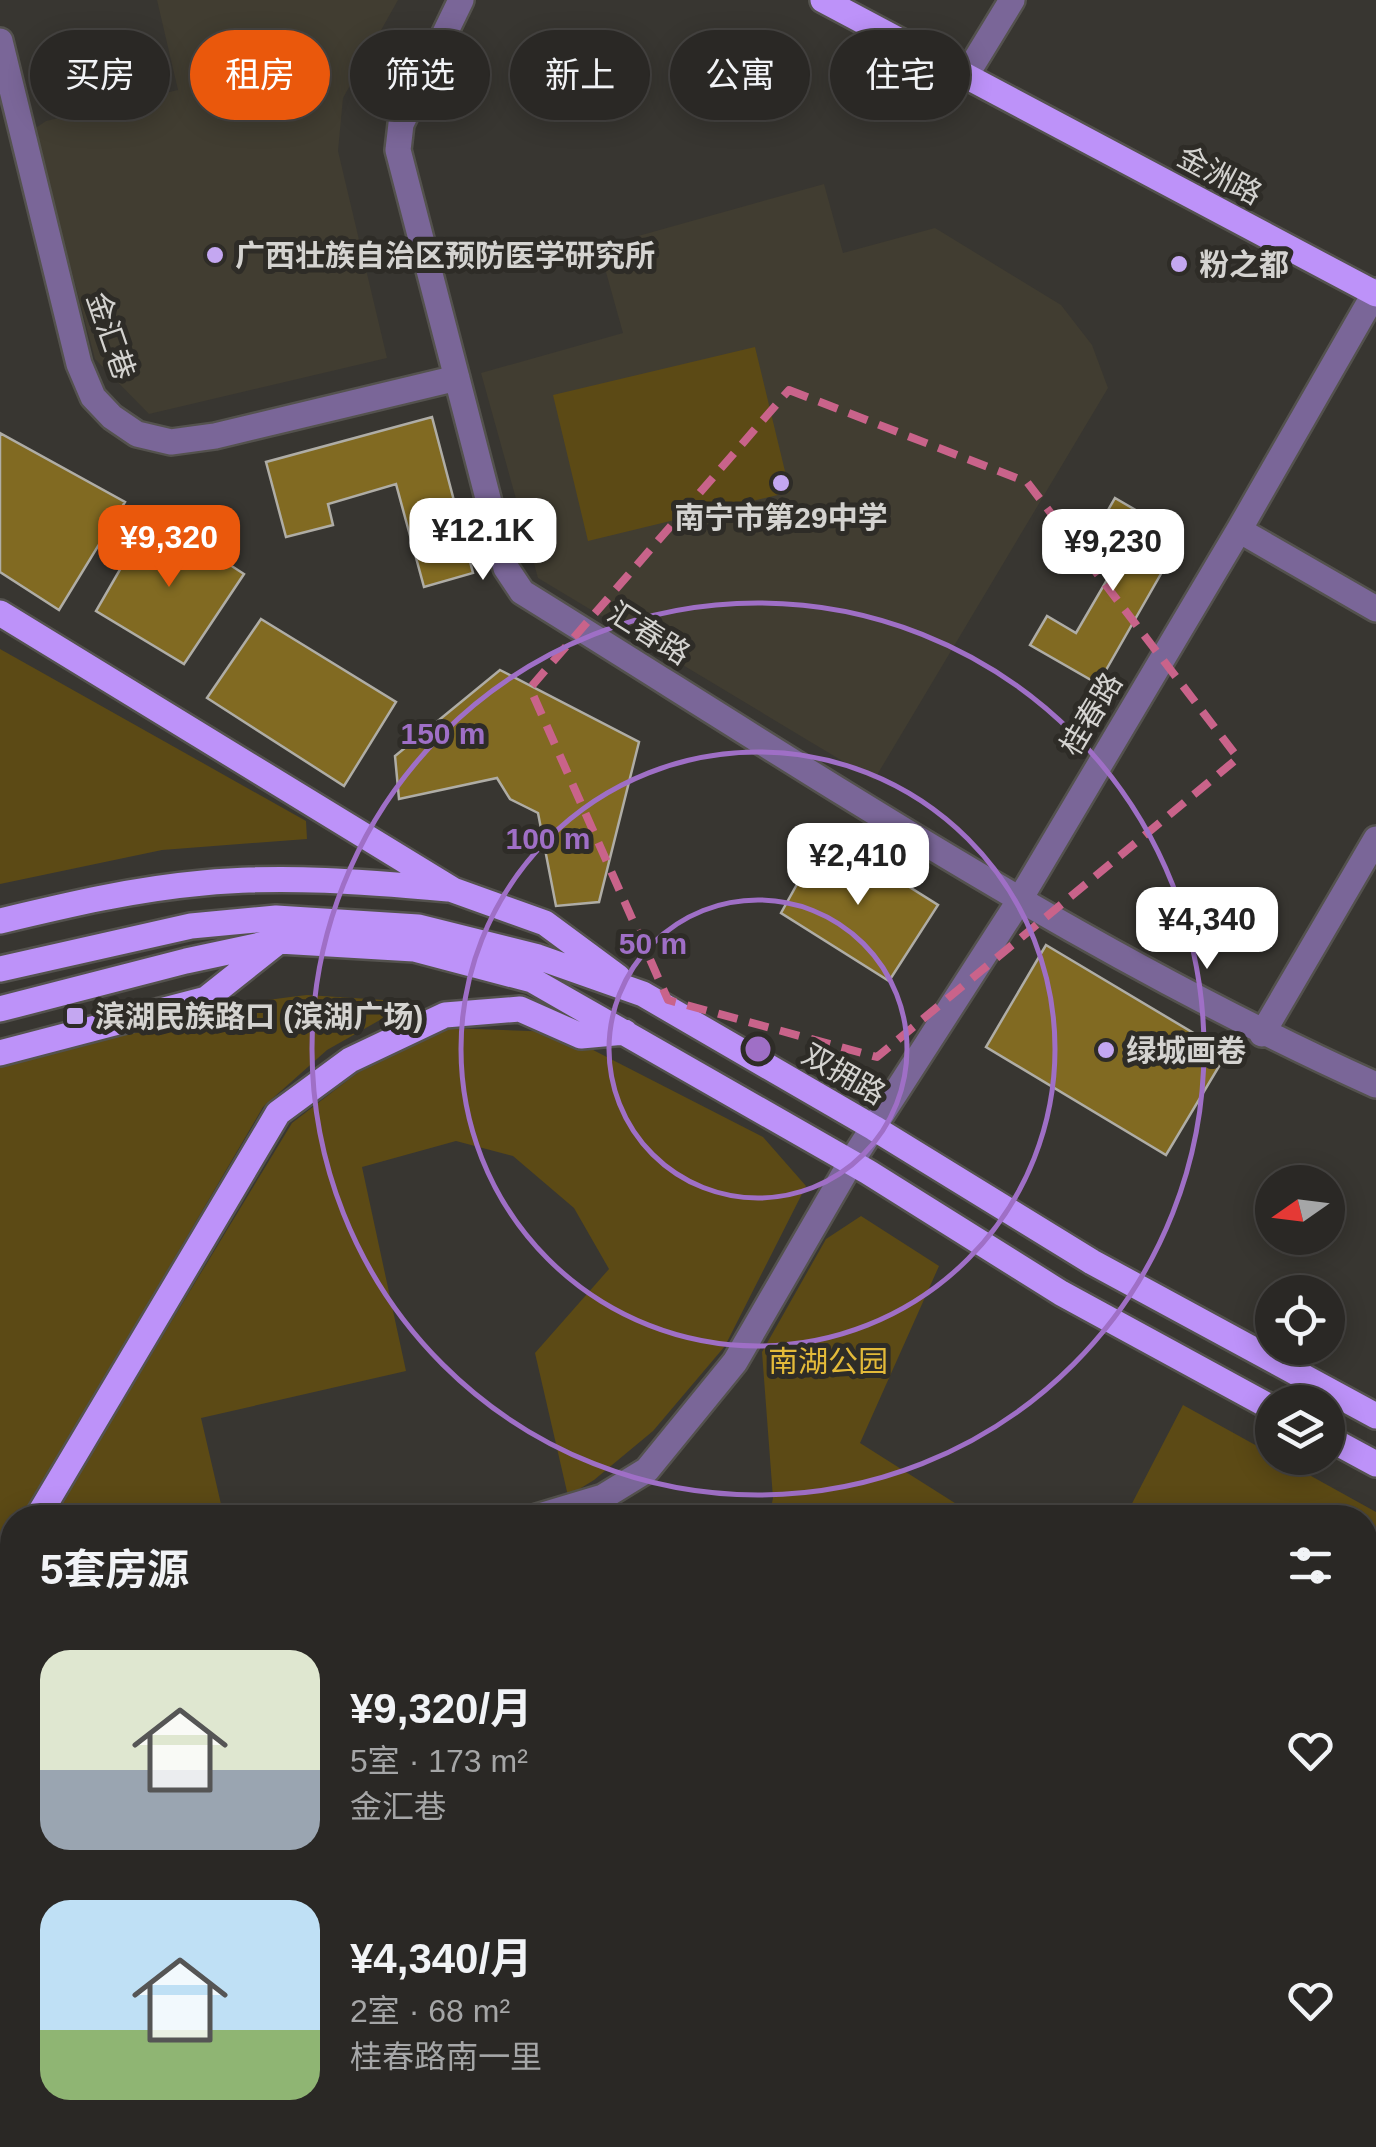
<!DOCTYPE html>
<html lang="zh">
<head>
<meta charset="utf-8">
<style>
  :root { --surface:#2a2825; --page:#363432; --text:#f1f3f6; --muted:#a5a6a7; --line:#464442; --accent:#ea580c }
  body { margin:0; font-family:Arial,"Noto Sans SC",sans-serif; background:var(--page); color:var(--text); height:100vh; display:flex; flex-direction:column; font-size:38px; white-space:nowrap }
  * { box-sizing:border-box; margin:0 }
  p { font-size:32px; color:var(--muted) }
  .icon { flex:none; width:55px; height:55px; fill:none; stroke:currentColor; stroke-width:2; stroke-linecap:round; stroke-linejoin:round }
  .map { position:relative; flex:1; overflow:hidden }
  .sheet { position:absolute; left:0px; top:1505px; width:1378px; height:642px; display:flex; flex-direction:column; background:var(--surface); border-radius:40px 40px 0 0; box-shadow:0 5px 25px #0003,0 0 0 2px var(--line) }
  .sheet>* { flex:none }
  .top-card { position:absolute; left:30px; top:30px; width:1318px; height:90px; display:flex; gap:20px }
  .needle { width:65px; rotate:256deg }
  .buttons { position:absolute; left:1255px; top:1165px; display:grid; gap:20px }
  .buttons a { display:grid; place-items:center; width:90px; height:90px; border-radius:50%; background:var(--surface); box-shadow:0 5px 25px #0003,0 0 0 2px var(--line); font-size:50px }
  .price { position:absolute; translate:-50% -85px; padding:0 22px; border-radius:20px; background:#fff; color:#222; font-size:32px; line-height:65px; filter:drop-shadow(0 2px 5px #0008) }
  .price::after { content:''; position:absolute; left:50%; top:60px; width:30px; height:22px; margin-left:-15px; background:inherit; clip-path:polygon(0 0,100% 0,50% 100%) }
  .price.active { background:var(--accent); color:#fff }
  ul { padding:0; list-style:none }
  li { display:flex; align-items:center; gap:30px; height:250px; padding:0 40px }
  li span { display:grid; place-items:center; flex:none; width:280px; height:200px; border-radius:30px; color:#555 }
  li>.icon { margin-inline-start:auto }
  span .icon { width:120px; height:120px; fill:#fffc; stroke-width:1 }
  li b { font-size:42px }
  h2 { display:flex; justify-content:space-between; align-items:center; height:120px; padding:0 40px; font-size:42px }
  .tag { padding:0 35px; border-radius:45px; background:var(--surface); box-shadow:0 5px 25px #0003,0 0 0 2px var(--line); font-size:35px; line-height:90px }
  .tag.active { background:var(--accent); color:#fff }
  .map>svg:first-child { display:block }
  .built { fill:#413d31 }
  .green { fill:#5c4a15 }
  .water { fill:#310d53 }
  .building { fill:#816a22; stroke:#afada6; stroke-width:2.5 }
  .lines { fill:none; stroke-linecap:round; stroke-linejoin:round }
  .minor-casing { stroke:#54524e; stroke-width:30 }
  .major-casing { stroke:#54524e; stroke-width:30 }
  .highway-casing { stroke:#54524e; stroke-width:35 }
  .minor { stroke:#7a6698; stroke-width:25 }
  .major { stroke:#bd92f9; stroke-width:25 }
  .highway { stroke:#ceb1fb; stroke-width:30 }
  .highway-bridge-casing { stroke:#54524e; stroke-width:35; stroke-linecap:butt }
  .highway-bridge { stroke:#ceb1fb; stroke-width:30 }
  .marked { fill:none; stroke:#c9638a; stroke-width:8; stroke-dasharray:20 12; stroke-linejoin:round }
  .ring { fill:none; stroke:#9f6fc6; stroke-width:5 }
  .poi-dot { fill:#c4a7f1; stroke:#2e2c27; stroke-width:4 }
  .labels { text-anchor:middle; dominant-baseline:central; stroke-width:10; stroke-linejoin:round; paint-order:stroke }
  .street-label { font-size:30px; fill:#d4d3d0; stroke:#2e2c27 }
  .poi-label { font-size:30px; font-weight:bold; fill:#d4d3d0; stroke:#2e2c27; text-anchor:start }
  .park-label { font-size:30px; fill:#e3ba39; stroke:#2e2c27 }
  .centre { fill:#9f6fc6; stroke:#2e2c27; stroke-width:5 }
  .ring-label { font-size:30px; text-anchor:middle; font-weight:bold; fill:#9f6fc6; stroke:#2e2c27; stroke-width:10; stroke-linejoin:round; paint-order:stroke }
</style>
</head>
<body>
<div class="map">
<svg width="1376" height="2147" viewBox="0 0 1376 2147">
  <rect width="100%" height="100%" fill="#383631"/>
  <path class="built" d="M157,0H398L343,98L338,151L387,358L149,414L95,359L34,129L46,121L178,90Z
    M824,184L843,253L935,228L1061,305L1092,345L1108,388L874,780L538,578L481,373L623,333L599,247Z"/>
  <path class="green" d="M755,347L790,492L588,541L553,395Z
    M0,649L306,821L307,839L162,850L0,884Z
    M307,995L384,1000L387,1016L327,1050L263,1107L23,1517L12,1518V1536L0,1557V1068C85,1021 210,1007 307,995Z
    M448,1028L558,1032L763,1137L806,1186L725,1346L653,1431L594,1480L568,1496L535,1353L609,1269L574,1208L513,1156L456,1141L362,1167L406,1371L201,1418L224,1517L52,1518L292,1123L357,1073Z
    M861,1216L939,1266L860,1443L977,1517H769L773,1498L762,1352L826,1239Z
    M1183,1405L1376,1512V2147H680L646,2135H1365V1518L1125,1517Z
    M12,1583V1637L8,1639L0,1604Z"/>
  <path class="water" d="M12,1970V2135H574L602,2147H0V1973Z"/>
  <path class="building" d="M432,417L473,573L424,587L396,484L328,504L333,525L286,537L266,462Z
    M0,433L125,502L59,610L0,572Z
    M1115,498L1182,537L1098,684L1030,645L1047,616L1076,633L1125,549L1096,531Z
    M152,514L244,574L184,664L96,611Z
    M261,619L396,702L344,786L207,698Z
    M500,670L639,742L599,902L556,906L538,813L510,799L497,778L399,799L395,756Z
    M825,834L938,905L889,981L781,913Z
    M1046,945L1227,1053L1166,1155L986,1047Z"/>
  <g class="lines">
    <defs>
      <path id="minor" d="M461,0L401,124L398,150L506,568L522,592C801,765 1076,950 1376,1085
        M0,41L79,364L93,397L112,417L137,434L171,442L215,436L457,378
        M965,77L1012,0
        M1239,530L1376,609
        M1262,1034L1376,839
        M533,1518L603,1497L647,1470L735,1362L851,1162L1014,909L1239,530L1376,291
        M0,1675L12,1672
        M1365,1773L1376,1775
        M0,1803L12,1866
        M79,2135L82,2147
        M730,2135L764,2147"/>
      <path id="major" d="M823,0L1376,294
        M0,613L453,890L545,923L618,977
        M0,921C67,905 134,889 203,883C284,875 366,882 448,889
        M0,969L191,926L276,918L418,927L538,957L643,994L874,1128L1092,1262L1376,1416
        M0,1009L186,961L279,941L414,949L532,980L868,1172L1061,1293L1272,1408
        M0,1053L206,999L274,945
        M1328,1438L1376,1464
        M37,1518L278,1113L350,1060L445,1015L520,1009L581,1036L625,1032
        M0,1579L12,1558"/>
      <path id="highway" d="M0,2049L12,2100
        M21,2135L24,2147
        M52,2135L55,2147"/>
    </defs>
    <use href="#minor" class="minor-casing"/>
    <use href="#major" class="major-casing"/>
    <use href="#highway" class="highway-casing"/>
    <use href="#minor" class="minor"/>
    <use href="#major" class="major"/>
    <use href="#highway" class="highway"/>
    <defs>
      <path id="highway-bridge" d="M0,1927L12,1976"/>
    </defs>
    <use href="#highway-bridge" class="highway-bridge-casing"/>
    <use href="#highway-bridge" class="highway-bridge"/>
  </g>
  <path class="marked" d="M789,390L1027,482L1238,758L877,1057L668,1000L530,688Z"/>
  <g class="ring">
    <circle cx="758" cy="1049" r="149"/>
    <circle cx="758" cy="1049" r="297"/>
    <circle cx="758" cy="1049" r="446"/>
  </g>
  <g class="poi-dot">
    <circle cx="215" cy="255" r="10"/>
    <circle cx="1179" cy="264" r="10"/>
    <circle cx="781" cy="483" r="10"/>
    <rect x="65" y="1006" width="20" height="20" rx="5"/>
    <circle cx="1106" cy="1050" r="10"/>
  </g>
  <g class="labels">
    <g class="street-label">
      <text transform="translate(1220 175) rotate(28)">金洲路</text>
      <text transform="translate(111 336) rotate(71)">金汇巷</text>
      <text transform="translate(649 633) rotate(32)">汇春路</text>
      <text transform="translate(1091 714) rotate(-59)">桂春路</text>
      <text transform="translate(844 1074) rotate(30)">双拥路</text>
    </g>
    <g class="poi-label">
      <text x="235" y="255">广西壮族自治区预防医学研究所</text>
      <text x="1199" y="264">粉之都</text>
      <text x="781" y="517" text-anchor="middle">南宁市第29中学</text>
      <text x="95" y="1016">滨湖民族路口 (滨湖广场)</text>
      <text x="1126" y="1050">绿城画卷</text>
    </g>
    <g class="park-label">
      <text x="828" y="1361">南湖公园</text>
    </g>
  </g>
  <circle cx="758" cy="1049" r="15" class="centre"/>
  <g class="ring-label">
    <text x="443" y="744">150 m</text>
    <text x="548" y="849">100 m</text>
    <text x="653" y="954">50 m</text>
  </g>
</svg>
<div class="buttons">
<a><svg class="needle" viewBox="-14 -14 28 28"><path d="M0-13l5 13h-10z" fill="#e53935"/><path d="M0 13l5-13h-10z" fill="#a5a6a7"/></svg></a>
<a><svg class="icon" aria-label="locate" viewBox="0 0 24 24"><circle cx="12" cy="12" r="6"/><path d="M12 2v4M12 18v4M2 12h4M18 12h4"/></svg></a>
<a><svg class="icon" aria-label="layers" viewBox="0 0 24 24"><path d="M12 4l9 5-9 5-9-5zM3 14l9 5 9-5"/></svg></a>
</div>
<b class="price" style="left:483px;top:583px">¥12.1K</b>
<b class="price active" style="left:169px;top:590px">¥9,320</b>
<b class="price" style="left:1113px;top:594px">¥9,230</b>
<b class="price" style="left:858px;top:908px">¥2,410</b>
<b class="price" style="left:1207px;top:972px">¥4,340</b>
<div class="top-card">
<a class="tag">买房</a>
<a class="tag active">租房</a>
<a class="tag">筛选</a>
<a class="tag">新上</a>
<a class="tag">公寓</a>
<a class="tag">住宅</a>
</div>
<section class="sheet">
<h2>5套房源<svg class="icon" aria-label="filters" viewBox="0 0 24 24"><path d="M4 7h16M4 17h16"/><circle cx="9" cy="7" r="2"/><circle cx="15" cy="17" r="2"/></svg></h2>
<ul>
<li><span style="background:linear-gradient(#dfe7d0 60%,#9aa5b1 0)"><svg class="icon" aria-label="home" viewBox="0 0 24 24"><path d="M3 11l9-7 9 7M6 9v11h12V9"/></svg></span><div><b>¥9,320/月</b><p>5室 · 173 m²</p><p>金汇巷</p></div><svg class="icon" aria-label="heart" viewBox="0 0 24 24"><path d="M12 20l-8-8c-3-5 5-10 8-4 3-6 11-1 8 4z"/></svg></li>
<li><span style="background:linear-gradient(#bfe0f5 65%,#8fb573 0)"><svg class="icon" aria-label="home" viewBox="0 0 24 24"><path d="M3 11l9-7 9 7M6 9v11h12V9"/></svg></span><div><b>¥4,340/月</b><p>2室 · 68 m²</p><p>桂春路南一里</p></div><svg class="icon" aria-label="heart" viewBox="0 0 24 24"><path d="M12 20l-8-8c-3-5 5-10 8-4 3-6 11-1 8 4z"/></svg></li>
</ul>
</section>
</div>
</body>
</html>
